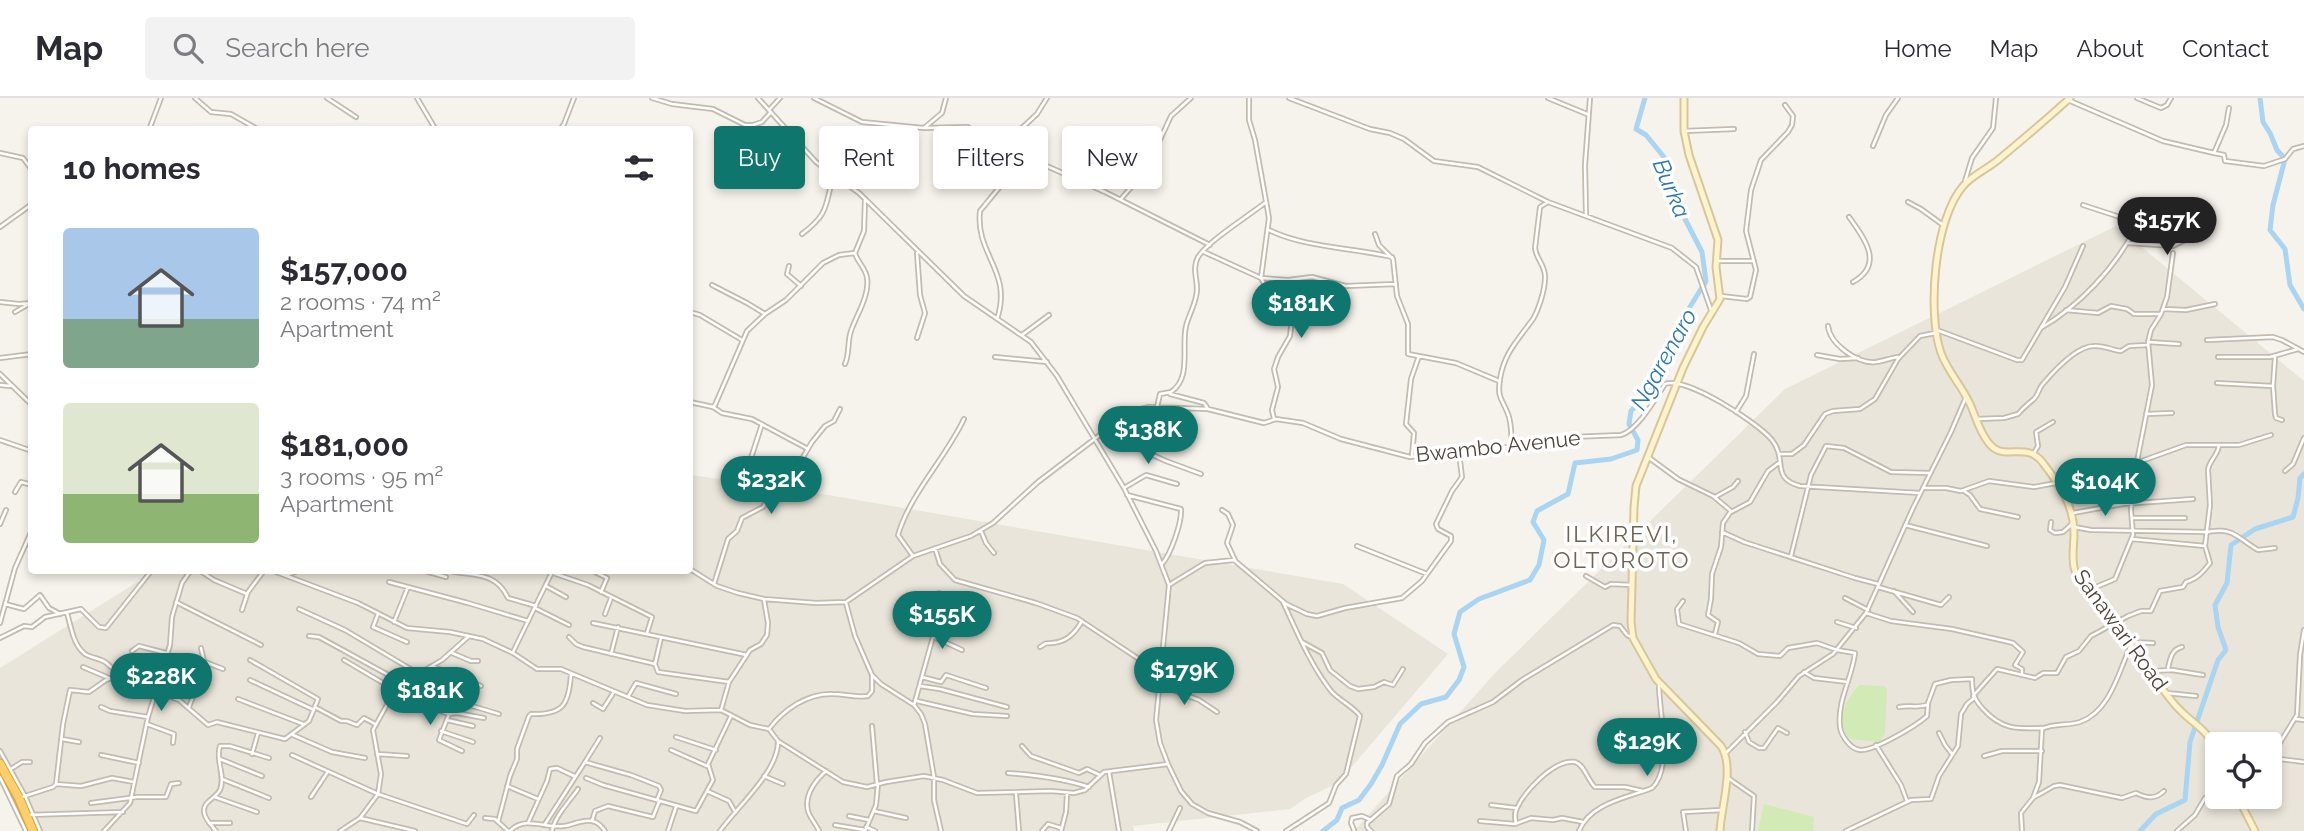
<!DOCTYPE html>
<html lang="en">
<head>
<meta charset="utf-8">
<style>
  :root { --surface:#fff; --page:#f2f2f3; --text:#2b2b33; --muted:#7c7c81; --line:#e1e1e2; --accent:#0f766e }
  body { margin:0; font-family:Raleway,sans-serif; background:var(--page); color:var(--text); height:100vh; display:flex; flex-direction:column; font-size:26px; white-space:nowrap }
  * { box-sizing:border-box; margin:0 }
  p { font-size:23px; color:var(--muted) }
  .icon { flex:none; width:38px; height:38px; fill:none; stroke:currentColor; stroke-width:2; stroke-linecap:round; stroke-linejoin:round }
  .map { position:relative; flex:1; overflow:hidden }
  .drawer { position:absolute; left:28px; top:28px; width:665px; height:448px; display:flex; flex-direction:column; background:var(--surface); border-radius:7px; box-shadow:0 4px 10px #0003 }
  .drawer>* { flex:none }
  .banner { position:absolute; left:714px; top:28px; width:665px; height:63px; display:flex; gap:14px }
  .tools { position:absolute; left:2205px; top:634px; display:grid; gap:14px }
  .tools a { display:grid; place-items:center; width:77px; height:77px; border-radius:7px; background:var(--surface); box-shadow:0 4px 10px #0003; font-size:35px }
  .price { position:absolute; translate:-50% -60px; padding:0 16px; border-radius:24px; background:var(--accent); color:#fff; font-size:23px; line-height:46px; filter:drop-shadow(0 2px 4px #0008) }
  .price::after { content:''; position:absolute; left:50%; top:42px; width:21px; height:16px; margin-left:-10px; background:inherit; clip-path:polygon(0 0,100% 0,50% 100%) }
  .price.selected { background:#222; color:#fff }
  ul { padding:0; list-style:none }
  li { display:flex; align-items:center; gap:21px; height:175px; padding:0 35px }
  li span { display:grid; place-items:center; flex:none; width:196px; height:140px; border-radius:7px; color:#555 }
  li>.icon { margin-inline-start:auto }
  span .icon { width:84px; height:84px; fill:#fffc; stroke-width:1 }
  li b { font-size:30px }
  h2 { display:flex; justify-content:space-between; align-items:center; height:84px; padding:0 35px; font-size:30px }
  .tag { padding:0 24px; border-radius:7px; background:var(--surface); box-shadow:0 4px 10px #0003; font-size:24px; line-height:63px }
  .tag.selected { background:var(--accent); color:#fff }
  header { display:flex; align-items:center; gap:42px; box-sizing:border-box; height:98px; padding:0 35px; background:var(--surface); border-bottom:2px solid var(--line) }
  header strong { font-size:33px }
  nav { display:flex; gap:38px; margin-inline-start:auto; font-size:24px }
  .search { width:490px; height:63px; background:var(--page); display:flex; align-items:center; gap:18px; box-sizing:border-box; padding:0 24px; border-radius:7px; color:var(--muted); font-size:26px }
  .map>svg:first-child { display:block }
  .residential { fill:#eae5da; fill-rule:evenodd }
  .green { fill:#d2eab5 }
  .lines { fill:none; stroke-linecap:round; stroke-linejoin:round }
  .river { stroke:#a9d4f2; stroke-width:5 }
  .street-casing { stroke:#c2bbae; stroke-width:6 }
  .secondary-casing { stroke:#d6c79b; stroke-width:9 }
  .highway-casing { stroke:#e0a43c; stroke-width:11 }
  .street { stroke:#fff; stroke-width:2.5 }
  .secondary { stroke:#fff3cd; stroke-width:5 }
  .highway { stroke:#ffcf6e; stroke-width:8 }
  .labels { text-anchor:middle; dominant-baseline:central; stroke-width:7; stroke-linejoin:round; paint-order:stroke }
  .street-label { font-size:21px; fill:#4b4439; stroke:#fff }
  .water-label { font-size:23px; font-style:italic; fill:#2e7ab2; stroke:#fff }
  .neighbourhood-label { font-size:23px; letter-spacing:2px; fill:#6e6250; stroke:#fff }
</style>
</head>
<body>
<header>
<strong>Map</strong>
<div class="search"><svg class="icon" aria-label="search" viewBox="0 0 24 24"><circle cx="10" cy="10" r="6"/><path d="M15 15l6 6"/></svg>Search here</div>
<nav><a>Home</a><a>Map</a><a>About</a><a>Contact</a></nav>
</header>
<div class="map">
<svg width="2304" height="733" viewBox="0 0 2304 733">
  <rect width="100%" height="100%" fill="#f6f3ec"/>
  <path class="residential" d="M2116,128L2304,283V733H1354L1495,575L1785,291ZM2217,646H2270V698H2217Z
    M690,377L782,389L1343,486L1448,556L1338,685L1306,700L1290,711L1133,728L1134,733H34L0,663V570L155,473L690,472Z"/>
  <path class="green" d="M1859,587L1884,588L1887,591L1885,635L1880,644L1850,641C1834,624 1846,601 1859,587Z
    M1764,706L1814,719L1813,733H1758Z"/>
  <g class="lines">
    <path class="river" d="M1645,0L1636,31L1646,37L1664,59L1685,121L1702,154L1706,183L1704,187
      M2260,0L2263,24L2270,35L2277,52L2285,61L2273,107L2270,132L2285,151L2290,187L2304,211
      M2243,439L2255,431L2293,419L2298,400L2300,380L2304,376
      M1323,733L1337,722L1342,710L1359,702L1371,686L1382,667L1400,626L1421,606L1446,599L1459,582L1464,569L1454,536L1460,514L1479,501L1530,482L1539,467L1544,442L1533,424L1537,413L1568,396L1575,365L1611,361L1637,352L1638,342L1629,326L1631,313L1644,299L1680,225L1701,191
      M2140,733L2156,716L2185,702L2190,644L2218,562L2226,552L2218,529L2215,507L2227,485L2231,447L2239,442"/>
    <defs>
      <path id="street" d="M195,0L211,14L231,16L259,32
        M327,0L356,19
        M417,0L436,32
        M652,0L672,6L713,11L745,27H753L762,24L771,14
        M758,0L816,64L859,95L964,198L1031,244L1057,278L1124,390L1156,453L1169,487L1156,622L1160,645L1168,666L1181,693L1192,706L1208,715L1240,724L1257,733
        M814,0L862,24L924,30L968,29L987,40L1004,57
        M1249,0V22L1255,42L1269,120L1261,180L1269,195L1290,211L1292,220L1290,238L1278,259L1274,271L1278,289L1272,312L1274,321
        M1289,0L1370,31L1390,35L1404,41L1434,63L1478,69L1548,104L1672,150L1696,169L1711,212
        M1548,0L1587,16
        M2137,0L2161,10L2167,7L2171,0
        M2068,2L2163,43L2214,55
        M2229,10L2226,27L2214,55L2224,57L2225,63L2264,68L2285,61L2293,51L2304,48
        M769,12L780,0
        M924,30L942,15L946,0
        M149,32L161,0
        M560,32L564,26L574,0
        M1684,33L1734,31
        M1044,38L1033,52L1031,61L1105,94L1210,147
        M1873,48L1886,17L1898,0
        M0,55L23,60L32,72
        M1965,83L1972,60L1993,30L1996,0
        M1121,101L1146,72L1171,18L1191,0
        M1908,104L1921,111L1943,127
        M1586,117L1585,67L1590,0
        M1849,119C1864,140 1885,166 1853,184
        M0,129L32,106
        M1269,132C1302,149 1354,150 1392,159
        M802,136C831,114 824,107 834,77
        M1375,136L1379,147L1393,161L1397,198L1408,226V256L1456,265L1499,283
        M2128,145L2173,148L2197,136
        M1204,154L1261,180L1288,182L1312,179L1346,188L1396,186
        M1716,163H1754
        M789,168L787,176L801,188
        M32,181V186
        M712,187L747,205L765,216
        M1721,198L1747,201L1750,199L1756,172L1746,133L1751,92L1761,62L1788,34L1792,27L1793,18L1785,7
        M0,204L19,206L32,205
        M2163,211L2186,212L2215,206
        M2066,212L2098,215L2111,208L2127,211L2134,216H2160
        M15,214L27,207
        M690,214L700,217L742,242
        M997,221C1013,173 975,157 980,113L1003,85L1005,54L1010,41L1037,16L1047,0
        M1828,228C1830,246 1857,266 1876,264C1883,263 1891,260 1898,259
        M2041,230C2079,208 2115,170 2135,131L2136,127L2132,123L2083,107
        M1937,232L2017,262H2022L2065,189L2083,148
        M1022,237L1049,217
        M917,240L925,215L920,197L917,155
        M2207,242L2273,239L2282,242L2304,254
        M2148,244L2179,246
        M1817,257L1840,261L1858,260
        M995,259L1047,264
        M2218,259H2270L2298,251
        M2275,259L2273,288L2275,316L2276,320L2282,322
        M0,260L32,256
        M31,263L32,264
        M845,266C850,255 847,244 851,233C856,218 870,197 867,180C866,170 857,164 855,155
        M0,276L32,307
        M2217,285L2273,288
        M0,287L10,288
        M1170,296L1204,305L1208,311
        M690,304L713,309L715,307L747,233L765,216L786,202L823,165L839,157L855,155L864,133L865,101
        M713,309L722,315L752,321L808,351
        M1157,309L1160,296L1171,294C1192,280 1181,249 1186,228C1189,216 1197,204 1197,191C1197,180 1192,170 1198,159C1208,143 1250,117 1266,104
        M1736,314L1746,298L1754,256
        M2146,316L2172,315
        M1976,321L2004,320L2018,316C2023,310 2028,306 2034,301C2038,297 2039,291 2042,287C2053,274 2076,248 2094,248C2103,247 2112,252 2121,253L2129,248L2147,247
        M1104,335L1166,363L1201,376
        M0,342L32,353
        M1512,348C1511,338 1512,326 1508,316C1502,300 1497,301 1500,281C1504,255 1518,242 1533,221C1539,211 1545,191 1545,180C1546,168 1536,161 1535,150L1540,109L1548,104
        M2034,355L2038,348L2036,334L2053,324
        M1780,356H1792L1804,347L1825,316L1833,313L1860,311L1875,301L1898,261L1920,238L1935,235
        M1412,358L1414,335L1406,326L1411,281L1419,258
        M1648,359L1678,381L1713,398L1731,413L1723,425L1721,449L1712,476L1711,501L1708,517L1718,524L1715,536
        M751,360L762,326
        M2285,373L2293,366L2304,340
        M1124,390L1146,377L1177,386
        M1923,390H1946L1961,393L1989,383L2034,389L2056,385
        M1964,393L1970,397L1980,411L2018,419
        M15,394L21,384L32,387
        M1127,397L1181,411C1182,424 1171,456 1162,466
        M1715,399L1733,389L1738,383
        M2068,401L2073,372L2080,367L2136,365L2186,347H2239L2271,337
        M1222,412L1228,416L1233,427L1227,445L1235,462
        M1731,414L1750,404L1768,373L1780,364
        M2073,415L2123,406L2193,401
        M2132,420H2185
        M2051,424L2050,432L2055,435L2063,434L2072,426
        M0,426L6,412
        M1905,427L1987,448
        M2074,429L2091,432L2207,434C2234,429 2236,439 2258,452L2275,450
        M981,433L986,445L994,455
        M1722,434L1744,444L1855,480L1878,486
        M1357,448L1427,476
        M2205,448L2210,407L2208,372C2209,362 2218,358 2219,347
        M935,450L940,466L955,482L1036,505L1077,520L1160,575
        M913,458L898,437C910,396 945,361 964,321
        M1791,458L1811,377L1826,348L1844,350L1891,374L1930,375
        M690,471L717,488L738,495L764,501L816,505L846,504L913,458L971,438L993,425L1038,384L1117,324L1137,312L1149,309L1208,311L1264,325L1276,321L1303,325L1341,341L1410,359L1549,345L1571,339L1621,337C1638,332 1655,301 1665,286C1686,278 1757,324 1772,342C1788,362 1770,380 1800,388L1920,395
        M199,472L214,482L247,496
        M235,472L270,473
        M271,472L358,505L407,530L450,534L483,541L513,555L537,571H561L647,607L685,613L721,612L750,627L769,631C784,611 808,595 833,596C845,596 856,600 868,598L872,593V577
        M422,472L446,479
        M446,472C472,479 495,472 508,500L536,508
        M591,472L607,480L601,494
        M553,475L588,487L652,519L647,535
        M286,477L301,472
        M1586,478L1605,489L1611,486L1632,487
        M389,484L468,505L528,523
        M714,486L728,441L737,433L742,420L763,409L770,398V386L773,382L796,371L812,344L825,328L834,323L840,311
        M1169,487L1205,465L1234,462L1286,506L1307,516L1317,518L1345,510L1402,500L1422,483L1451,443V438L1438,431L1436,426L1452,393L1462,379L1459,355
        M546,488L566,499
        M1878,489L1941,507L1949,499
        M2089,492L2115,481L2133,437L2131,412L2133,384L2152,287L2148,244L2151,232L2161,216L2167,199L2173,155
        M1894,493L1913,514
        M1845,500L1868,512
        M1683,503L1677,511L1679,526L1739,545L1758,556L1780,558L1788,550L1817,545L1837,552L1855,555C1852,581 1837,602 1840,629C1841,637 1850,651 1860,652C1874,653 1916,628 1927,618L1928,605L1935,586L1951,582L1972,581C1972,595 1974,601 1983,611C2002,632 2017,631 2043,630
        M176,504L261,547
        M1283,504C1297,534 1310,566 1331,593C1340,603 1354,609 1360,618L1346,676L1336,687L1329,705L1286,733
        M846,505L855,538L872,577L881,586L914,607L921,616L925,626L934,679V702L941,733
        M5,506L24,511L40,497L49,510L60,516
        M535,510L569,527
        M299,511L345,532L419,576
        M242,512L248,494L263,474
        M67,515C71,528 73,547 85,556C91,560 99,560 105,564C112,569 114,574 124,575
        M1866,515L1891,523L1952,531L2005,543L2013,545L2023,554L2015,567L2022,571V577
        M378,516L373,529L407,544
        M605,516L611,500
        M394,524L408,489
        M1837,524L1856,530
        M0,525L15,470L32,432
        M593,525L747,557
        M309,538L319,539L403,585
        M569,539L576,546L583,549L655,566
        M934,539L962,552
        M0,540L24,528L32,529L45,519L81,511L99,529L106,530L152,472
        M661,540L655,566L658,574L729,584
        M1302,544L1322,555L1330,572L1350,588L1358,591L1374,589L1384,584L1393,587L1403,571
        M2132,544L2153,545
        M1040,549C1050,543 1042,546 1052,545C1067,544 1075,535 1082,523
        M132,553L139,548L166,555
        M513,554L553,472
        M452,555L471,563H478
        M611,556L618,529
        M344,562C379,582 411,604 449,616L439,642L462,653
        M205,564L223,571
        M83,569L109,580
        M434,569L481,588
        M2168,571C2170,561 2171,552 2182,549
        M2151,573L2172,572L2203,577
        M1804,574L1814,580L1848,584
        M922,579L941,584L946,577L986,590
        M250,582L314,612
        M1159,587L1199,602L1217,614
        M920,588L940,591L1007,609
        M155,593L179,602L208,627L217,624L285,641L309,623L318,601L250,562
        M2167,595L2196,598
        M629,597L636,585L676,596
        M1973,598L1997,571L2035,580L2043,575H2057L2066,559L2079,553L2091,538L2128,518L2141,513H2151L2160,493L2183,489L2186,484C2197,481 2203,474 2210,465L2205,448L2132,441
        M238,601L303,626
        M917,603L973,616L1007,618
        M593,605L603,611L614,594
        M914,607L938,521L941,502L939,495
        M101,609L110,613L148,619
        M189,609L205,568L201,550
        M315,609L341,623H347L357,627L364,620L375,626
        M1899,609C1909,607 1917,610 1926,607
        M434,610L442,599L499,616
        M721,612L729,584L750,552L761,546L767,537L768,525L764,502
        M449,616L457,615L484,620
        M2296,621L2304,622
        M447,622L473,628
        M147,626L174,636L173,645
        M872,628L877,686
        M441,633L473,644
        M1745,634L1749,644L1759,650H1764L1778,630L1787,635
        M1939,635L1945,647L1952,656
        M293,637L332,654L365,660
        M676,639L716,652
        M62,641L79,644
        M778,643L843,684L867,689L886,684L924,678L943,682L977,695L1051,693L1074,695L1085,692L1104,674L1168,666
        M1876,647L1901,687L1907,703
        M1022,648L1031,658L1079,675L1087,671L1100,677
        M671,652L707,668
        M0,653L25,698L40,733
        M1727,654L1777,604L1799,578L1833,556L1866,515L1913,410L1951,334L1966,299
        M252,656L258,635
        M377,656L407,658
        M101,657L139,665
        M292,657L378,696L467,726L474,717
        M1984,658L2002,653H2042
        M2271,660L2304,664
        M220,661L262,678
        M2270,661L2297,617L2300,557L2304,532
        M585,664L600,640
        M11,671L22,664H30
        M1109,674L1119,733
        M1008,675C1036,677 1062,680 1089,689
        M764,678L783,686
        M0,679L26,733
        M586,680L603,687L696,713L713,682L708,666L731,618
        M1728,680L1754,698L1752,733
        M222,681L269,700
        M56,686L81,688L112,680L134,684
        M507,688L538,701
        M707,693L729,703L734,712
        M1016,696L1019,733
        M22,699L53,689L56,686L63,626L70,592L89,594L106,582L124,575L155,589
        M215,699L257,714
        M311,699L327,675
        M2033,700L2054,688L2060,687L2122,700L2136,695C2146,700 2155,702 2164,693
        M91,705L137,699H166L171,686L179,685
        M1491,707L1516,710
        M874,713L906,720
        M28,717L123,714
        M849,718L869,722
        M360,720L415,733
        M485,720L495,721L508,733
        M592,723L595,713L608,708L653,719L659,704
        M1480,723L1515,726L1531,720L1553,722L1562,720L1583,724
        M498,724L510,678L517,661V651L529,618L531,616C563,617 569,607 571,576
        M209,725H230
        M528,725L547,683L550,671L557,670L574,678
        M545,726L585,664L631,677L659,688L661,692L657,702
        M1516,726C1515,720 1514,715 1517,710C1525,693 1554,661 1575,664C1584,666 1588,683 1595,689H1625L1643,693
        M835,727L865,732
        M866,729L875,733
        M1354,732L1351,725L1352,720L1362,718L1371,722
        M104,733L130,705L148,619L170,547L172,519L182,485L191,472
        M216,733C212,728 205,722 204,714C203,703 215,701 220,692C226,678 215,662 220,648H230L269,660
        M340,733L360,720L378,696L381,676L373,632L394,594L406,583L442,562L468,539
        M510,733C526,717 545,731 564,728C573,727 582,721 592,723C598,724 601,728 605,733
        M552,733C555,718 569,704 578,691
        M668,733L676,709
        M720,733C737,709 779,673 778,643L769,631
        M819,733C816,726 810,720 808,713C804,697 815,683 826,673
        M865,733L876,707L878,686
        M1042,733L1048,726L1061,730
        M1061,733L1066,714L1067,695
        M1169,733L1180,710
        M1371,733L1367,729V725L1389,706L1397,678L1411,666L1425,645L1448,624L1493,604L1522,582L1613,527L1620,528L1627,537L1633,540
        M1579,733C1590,705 1627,700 1652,690C1674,670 1658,611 1659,584
        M1686,733L1683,714L1722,712
        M1846,733L1911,702L1931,701L1939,678L1958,648L1961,616L1967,606L1974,600
        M2022,733L2021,715L2033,700L2039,684L2042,631C2053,625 2068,628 2080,624C2111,613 2119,572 2131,547
        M2177,733L2195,717L2205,700"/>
      <path id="secondary" d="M1684,0V33L1689,57L1718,142L1716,169L1720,201L1703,229L1683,270L1636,388L1634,409L1631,524L1633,540L1656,581L1721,648C1735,669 1721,709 1720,733
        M2070,0C2046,22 2022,42 1998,62C1987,71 1973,77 1964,87C1934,120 1927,215 1941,255C1948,274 1962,288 1970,306C1976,319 1979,333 1988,344C2003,366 2025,341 2043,365C2060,387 2074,408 2074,436C2074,447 2071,462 2075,473C2081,489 2103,508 2114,523C2135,550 2153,581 2176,608C2194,628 2206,628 2217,655
        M2237,698L2255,733"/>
      <path id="highway" d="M0,666L19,700L33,733"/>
    </defs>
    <use href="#street" class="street-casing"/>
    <use href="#secondary" class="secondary-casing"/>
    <use href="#highway" class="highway-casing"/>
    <use href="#street" class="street"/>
    <use href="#secondary" class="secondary"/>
    <use href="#highway" class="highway"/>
  </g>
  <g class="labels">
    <g class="street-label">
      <text transform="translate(1498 348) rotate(-6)">Bwambo Avenue</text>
      <text transform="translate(2121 532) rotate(54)">Sanawari Road</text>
    </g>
    <g class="water-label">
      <text transform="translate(1672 90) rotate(67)">Burka</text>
      <text transform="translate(1663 261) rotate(-61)">Ngarenaro</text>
    </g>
    <g class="neighbourhood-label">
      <text x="1622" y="435">ILKIREVI,<tspan x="1622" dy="26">OLTOROTO</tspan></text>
    </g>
  </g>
</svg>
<div class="tools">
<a><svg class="icon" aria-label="locate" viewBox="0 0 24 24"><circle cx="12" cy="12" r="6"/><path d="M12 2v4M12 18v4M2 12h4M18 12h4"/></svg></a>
</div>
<b class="price selected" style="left:2167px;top:159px">$157K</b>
<b class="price" style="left:1301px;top:242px">$181K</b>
<b class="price" style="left:1148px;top:368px">$138K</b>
<b class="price" style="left:771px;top:418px">$232K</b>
<b class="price" style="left:2105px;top:420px">$104K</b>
<b class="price" style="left:942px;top:553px">$155K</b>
<b class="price" style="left:1184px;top:609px">$179K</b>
<b class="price" style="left:161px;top:615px">$228K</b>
<b class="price" style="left:430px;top:629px">$181K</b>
<b class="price" style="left:1647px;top:680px">$129K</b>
<div class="banner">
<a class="tag selected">Buy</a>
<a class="tag">Rent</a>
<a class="tag">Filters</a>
<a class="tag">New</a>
</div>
<section class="drawer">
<h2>10 homes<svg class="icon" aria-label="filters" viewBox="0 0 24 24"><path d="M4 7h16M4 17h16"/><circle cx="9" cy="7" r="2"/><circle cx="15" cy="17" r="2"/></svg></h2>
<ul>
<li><span style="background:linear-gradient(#a9c7e8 65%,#7fa58c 0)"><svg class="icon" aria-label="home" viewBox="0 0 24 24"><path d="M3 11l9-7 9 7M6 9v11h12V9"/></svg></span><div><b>$157,000</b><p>2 rooms · 74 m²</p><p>Apartment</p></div></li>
<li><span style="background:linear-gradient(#dfe7d0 65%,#8fb573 0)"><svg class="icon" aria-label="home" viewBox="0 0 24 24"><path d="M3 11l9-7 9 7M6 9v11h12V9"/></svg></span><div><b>$181,000</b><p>3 rooms · 95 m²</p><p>Apartment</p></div></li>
</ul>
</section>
</div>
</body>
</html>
